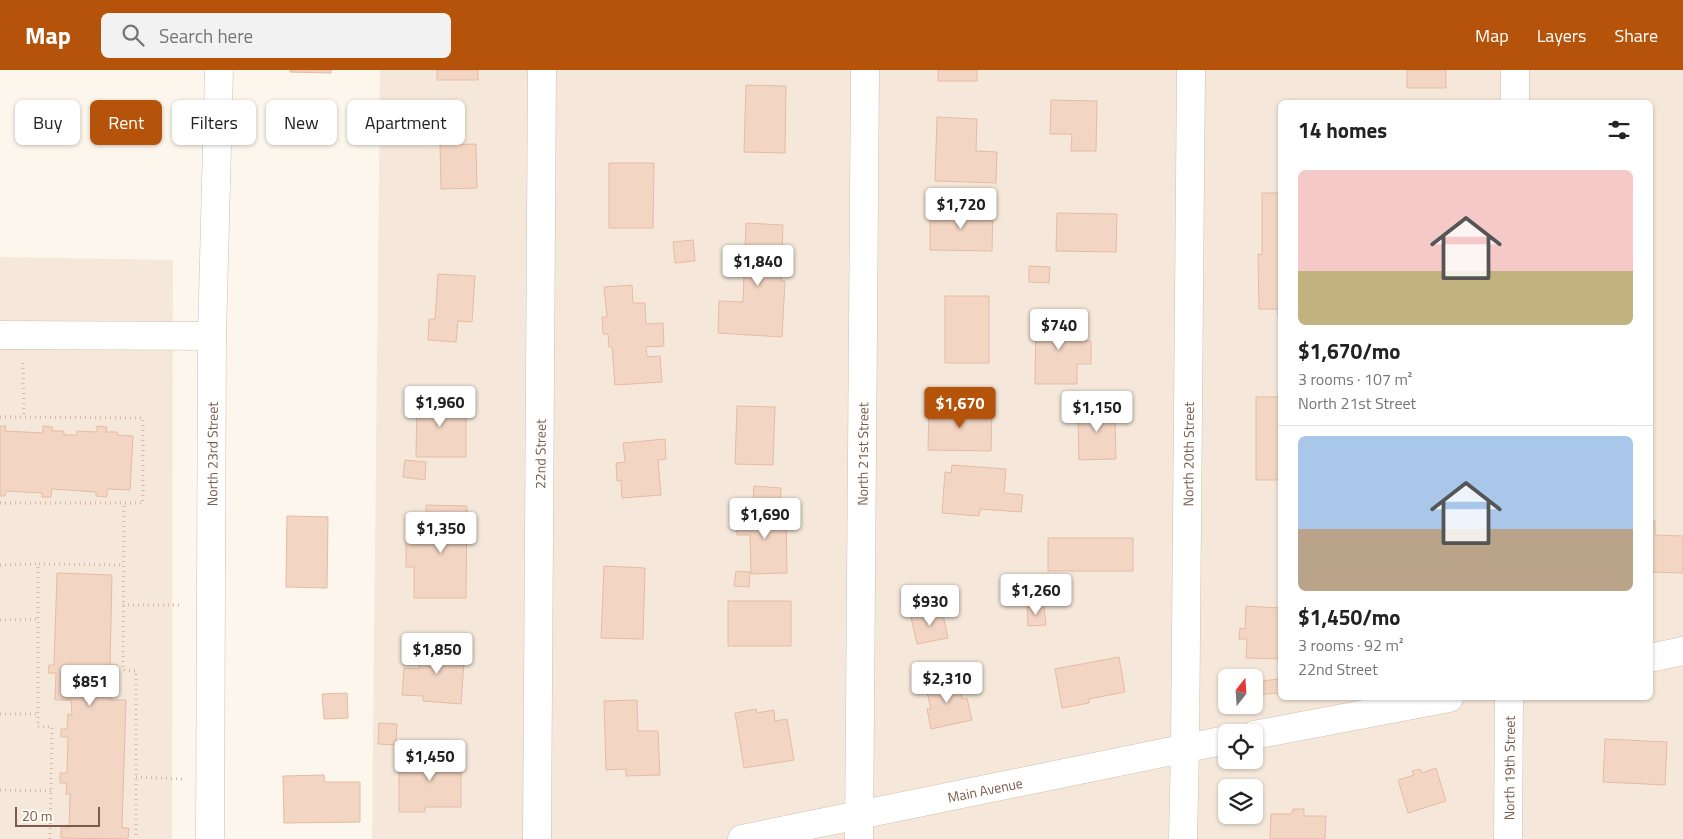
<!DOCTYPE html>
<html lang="en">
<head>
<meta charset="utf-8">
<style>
  :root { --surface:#fff; --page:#f2f2f2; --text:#222; --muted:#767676; --line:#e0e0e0; --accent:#b45309 }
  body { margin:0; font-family:"Titillium Web",sans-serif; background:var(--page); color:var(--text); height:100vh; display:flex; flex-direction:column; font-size:19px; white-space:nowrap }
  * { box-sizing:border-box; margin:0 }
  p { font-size:16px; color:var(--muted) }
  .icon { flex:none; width:28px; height:28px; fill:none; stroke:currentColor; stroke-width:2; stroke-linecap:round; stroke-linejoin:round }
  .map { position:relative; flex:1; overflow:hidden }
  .panel { position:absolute; left:1278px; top:30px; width:375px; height:600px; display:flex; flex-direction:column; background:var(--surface); border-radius:8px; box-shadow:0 1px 4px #0004 }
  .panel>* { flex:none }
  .guide { position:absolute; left:15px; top:30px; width:475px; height:45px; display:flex; gap:10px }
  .needle { width:32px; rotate:17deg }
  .fabs { position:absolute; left:1218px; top:599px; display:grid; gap:10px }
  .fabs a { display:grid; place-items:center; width:45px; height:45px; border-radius:8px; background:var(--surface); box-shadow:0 1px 4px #0004; font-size:25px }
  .scale { position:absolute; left:15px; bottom:12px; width:85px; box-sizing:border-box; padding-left:5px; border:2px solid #7a5c4d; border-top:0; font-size:14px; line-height:18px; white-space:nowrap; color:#7a5c4d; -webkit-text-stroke:4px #fffaf3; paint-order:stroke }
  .price { position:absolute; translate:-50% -42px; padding:0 11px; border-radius:5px; background:#fff; color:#222; font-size:16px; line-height:32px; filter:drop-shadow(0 1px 2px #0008) }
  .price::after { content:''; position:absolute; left:50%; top:30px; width:15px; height:11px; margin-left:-8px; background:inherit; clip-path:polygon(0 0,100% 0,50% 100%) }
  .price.active { background:var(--accent); color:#fff }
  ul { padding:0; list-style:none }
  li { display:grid; align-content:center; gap:10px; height:265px; padding:0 20px }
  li+li { border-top:1px solid var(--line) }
  li span { display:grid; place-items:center; height:155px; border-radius:8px; color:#555 }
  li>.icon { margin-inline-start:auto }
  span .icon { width:90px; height:90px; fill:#fffc; stroke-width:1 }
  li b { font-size:21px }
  h2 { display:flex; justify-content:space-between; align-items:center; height:60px; padding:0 20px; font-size:21px }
  .pill { padding:0 18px; border-radius:8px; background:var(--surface); box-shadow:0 1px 4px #0004; font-size:18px; line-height:45px }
  .pill.active { background:var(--accent); color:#fff }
  header { display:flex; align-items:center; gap:30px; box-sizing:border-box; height:70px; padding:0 25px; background:var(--accent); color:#fff }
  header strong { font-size:24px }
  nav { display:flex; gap:28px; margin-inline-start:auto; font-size:18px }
  .search { width:350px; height:45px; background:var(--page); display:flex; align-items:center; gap:12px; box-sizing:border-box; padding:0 18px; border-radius:8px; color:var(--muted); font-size:19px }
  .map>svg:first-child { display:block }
  .residential { fill:#f5e8da; fill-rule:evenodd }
  .building { fill:#f3d5c3; stroke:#e6bba3 }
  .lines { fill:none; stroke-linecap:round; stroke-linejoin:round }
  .minor-casing { stroke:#d1beb0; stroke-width:29 }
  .path { stroke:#d9b8a5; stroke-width:3; stroke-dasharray:1 4; stroke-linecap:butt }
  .minor { stroke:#fff; stroke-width:28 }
  .labels { text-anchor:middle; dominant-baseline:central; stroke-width:5; stroke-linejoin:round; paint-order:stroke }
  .street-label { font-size:14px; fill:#7a5c4d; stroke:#fffaf3 }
</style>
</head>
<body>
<header>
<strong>Map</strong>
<div class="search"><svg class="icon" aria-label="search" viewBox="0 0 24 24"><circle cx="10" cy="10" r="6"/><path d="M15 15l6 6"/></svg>Search here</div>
<nav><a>Map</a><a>Layers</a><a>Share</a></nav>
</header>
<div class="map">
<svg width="1683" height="769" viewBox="0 0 1683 769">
  <rect width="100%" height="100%" fill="#fdf6ec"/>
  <path class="residential" d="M380,0H1683V769H372ZM1280,32H1650V628H1280ZM1226,608H1254V635H1226ZM1226,662H1254V690H1226ZM1226,718H1254V745H1226Z
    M0,187L173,190L172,769H0Z"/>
  <path class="building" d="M290,0H331V3L290,2Z
    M437,0H478V10H437Z
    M938,0H977V11H938Z
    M1407,0H1446V18H1407Z
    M746,15L786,16L785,83L744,82Z
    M1051,30L1097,31L1096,81H1071L1072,64H1050Z
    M937,47L977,49L976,81L997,82L996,113L935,111Z
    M476,74L477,118L441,119L440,75Z
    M609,93H654L653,158H609Z
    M1262,123H1280V245H1278V239H1259L1258,184L1262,185Z
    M930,139L993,140L992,181L930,180Z
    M1057,143L1117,144L1116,182L1056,181Z
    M746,153L783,155L781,211H785L782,267L718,263L719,231L743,232Z
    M693,170L695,191L675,193L673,172Z
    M1029,196L1050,197L1049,213L1029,212Z
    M438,204L475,206L472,252L458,251L456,272L428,270L429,249H435Z
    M632,215L633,233H645L646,254L663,253L664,276L646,277L647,287L660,286L662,312L615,315L612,277H609L608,264H603L602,247H607L604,217Z
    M945,226H989V293H945Z
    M1036,245L1051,246V250L1079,251V265H1085V271H1091V294H1077V314H1035Z
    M417,326L460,327L459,343H466V387H416Z
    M1256,327H1280V410H1256Z
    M1082,333H1111L1112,350L1115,349L1116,389L1079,390L1078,350H1082Z
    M737,336L775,337L773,395L735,394Z
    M929,337L992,338L991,381L928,380Z
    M0,356H6L5,361L43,363V356L52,357V361H64V365H77V361L97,362V356L107,357L106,362H117V365L133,366L130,420L107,419V427L96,426V422L52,419L51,427H42V423L6,421L5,426H0Z
    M665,369L666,389L658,390L661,425L622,428L621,410L617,411L616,393L625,392L623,373Z
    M405,390L426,392L425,410L403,407Z
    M952,395L1006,399L1004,423L1023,425L1021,442L980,439L979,446L942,443L945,402L951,403Z
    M754,416L781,418L780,433L753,431Z
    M426,435L467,436L466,528H414V497H406V470H426Z
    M757,437V443H786L787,503L751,504L750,465H737V438Z
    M287,446L328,447L327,518L286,517Z
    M1650,450H1655V465L1683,466V503L1650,502Z
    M1048,468H1133V501H1048Z
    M604,496L645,498L643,569L601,568Z
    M736,501L750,502L749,517L734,516Z
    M57,503L112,505L110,595H117V605H111L110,630H126L122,758H129L128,769L61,768V758H69L70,724H66L67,713H60V703H67L68,667H61V659H67L68,644L72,645L71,630H55L56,603H48L49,595H54Z
    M728,531H791V576H728Z
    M1044,536L1046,555L1028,556L1027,537Z
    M1246,536L1280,538L1279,589L1246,588L1247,569H1239L1240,558L1245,559Z
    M942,540L948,568L917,574L911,547Z
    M423,573L465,576L461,634L423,631V626L402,625L404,598L419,599L420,588H422Z
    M1119,587L1125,622L1089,629V633L1062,638L1055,599Z
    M957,607L962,629L967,628L972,650L931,659L927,639H931L925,614Z
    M1278,609L1279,623L1254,625V612Z
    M347,623L348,648L324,649L322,624Z
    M637,630L638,661H658L660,705L626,706V699L606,700L604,631Z
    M756,639L757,643L774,640L775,651L787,649L794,690L744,698L735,643Z
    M379,653L397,654L396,675L378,674Z
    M1605,669L1667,672L1665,715L1603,712Z
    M417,681H455V696H461V737H425V742H399V696H417Z
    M1436,698L1446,731L1408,743L1398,710L1414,705L1412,701L1420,699L1422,703Z
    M324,705L325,712H360V752L284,753L283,706Z
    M1293,739H1304V746H1326L1325,769H1270L1271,744H1292Z"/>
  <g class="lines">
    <defs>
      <g id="minor">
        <path d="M1515,32V0"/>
        <path d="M0,265L212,266"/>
        <path d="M1650,588L1683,581"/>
        <path d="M1254,665L1449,628"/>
        <path id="s1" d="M210,769L212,266L219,0"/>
        <path id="s2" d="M537,769L542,0"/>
        <path id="s3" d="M742,769L1226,670"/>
        <path id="s4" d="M859,769L865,0"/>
        <path id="s5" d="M1183,769L1185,678L1191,0"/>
        <path id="s6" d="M1508,769L1509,628"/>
      </g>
    </defs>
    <use href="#minor" class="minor-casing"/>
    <path class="path" d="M23,293L24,347
      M0,347L143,348V433H124L123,600L136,601V769
      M0,433H124
      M0,495L38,494
      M123,535H182
      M0,550L38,549
      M0,644H38
      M136,707L183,709
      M0,720L51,721
      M50,769L52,657H38V494L123,495"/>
    <use href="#minor" class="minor"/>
  </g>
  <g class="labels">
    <g class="street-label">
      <text stroke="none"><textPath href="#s1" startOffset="385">North 23rd Street</textPath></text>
      <text stroke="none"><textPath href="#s2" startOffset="385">22nd Street</textPath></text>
      <text stroke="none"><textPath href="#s4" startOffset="385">North 21st Street</textPath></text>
      <text stroke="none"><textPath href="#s5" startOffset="385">North 20th Street</textPath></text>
      <text stroke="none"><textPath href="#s6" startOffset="71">North 19th Street</textPath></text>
      <text stroke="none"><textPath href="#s3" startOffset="248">Main Avenue</textPath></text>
    </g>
  </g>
</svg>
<div class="fabs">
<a><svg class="needle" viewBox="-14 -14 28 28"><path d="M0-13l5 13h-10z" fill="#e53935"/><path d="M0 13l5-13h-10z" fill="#767676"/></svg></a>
<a><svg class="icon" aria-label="locate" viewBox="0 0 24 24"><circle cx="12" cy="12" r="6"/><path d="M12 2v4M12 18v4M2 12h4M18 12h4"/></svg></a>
<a><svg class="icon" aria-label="layers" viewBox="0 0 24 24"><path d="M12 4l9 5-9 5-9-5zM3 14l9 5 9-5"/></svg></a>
</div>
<div class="scale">20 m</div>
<b class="price" style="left:961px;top:160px">$1,720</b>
<b class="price" style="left:758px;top:217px">$1,840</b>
<b class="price" style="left:1059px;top:281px">$740</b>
<b class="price" style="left:440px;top:358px">$1,960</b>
<b class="price active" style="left:960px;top:359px">$1,670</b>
<b class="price" style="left:1097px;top:363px">$1,150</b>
<b class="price" style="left:765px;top:470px">$1,690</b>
<b class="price" style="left:441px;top:484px">$1,350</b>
<b class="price" style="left:1036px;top:546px">$1,260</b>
<b class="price" style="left:930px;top:557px">$930</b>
<b class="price" style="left:437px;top:605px">$1,850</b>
<b class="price" style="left:947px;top:634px">$2,310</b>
<b class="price" style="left:90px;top:637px">$851</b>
<b class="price" style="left:430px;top:712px">$1,450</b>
<div class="guide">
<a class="pill">Buy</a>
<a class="pill active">Rent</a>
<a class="pill">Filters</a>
<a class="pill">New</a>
<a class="pill">Apartment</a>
</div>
<section class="panel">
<h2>14 homes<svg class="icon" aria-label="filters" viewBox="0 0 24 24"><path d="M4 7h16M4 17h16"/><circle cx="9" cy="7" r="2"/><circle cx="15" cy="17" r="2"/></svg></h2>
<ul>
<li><span style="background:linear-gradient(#f6c9c9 65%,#c2b280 0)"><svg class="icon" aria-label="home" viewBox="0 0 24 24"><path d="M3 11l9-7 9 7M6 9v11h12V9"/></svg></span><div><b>$1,670/mo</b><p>3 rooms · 107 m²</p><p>North 21st Street</p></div></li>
<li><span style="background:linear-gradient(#a9c7e8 60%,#b9a48a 0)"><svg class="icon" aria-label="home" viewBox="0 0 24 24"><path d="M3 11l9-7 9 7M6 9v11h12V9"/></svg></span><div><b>$1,450/mo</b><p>3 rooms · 92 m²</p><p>22nd Street</p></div></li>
</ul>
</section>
</div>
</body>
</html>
